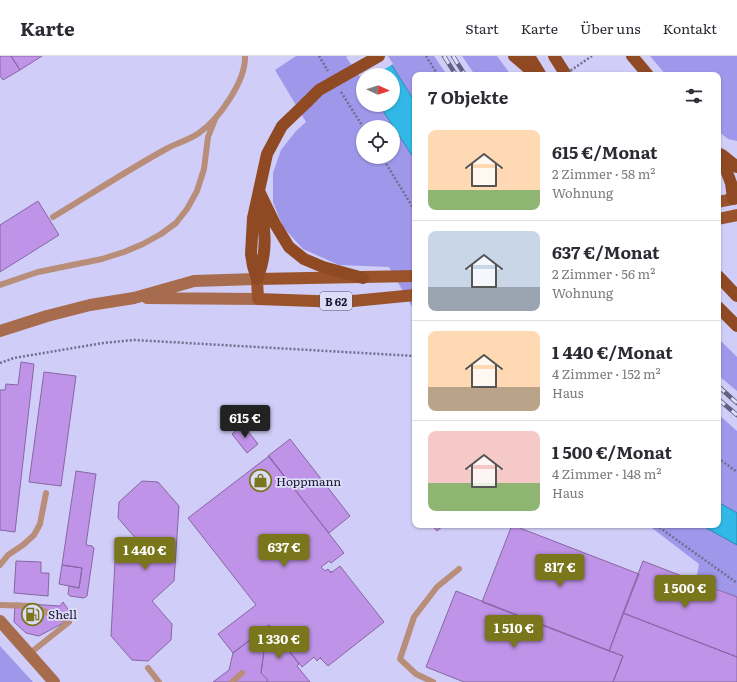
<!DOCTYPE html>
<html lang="de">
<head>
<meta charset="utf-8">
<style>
  :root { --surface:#fff; --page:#f7f7f7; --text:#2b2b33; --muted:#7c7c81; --line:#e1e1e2; --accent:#79761b }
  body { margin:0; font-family:Literata,serif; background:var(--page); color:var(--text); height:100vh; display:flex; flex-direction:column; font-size:15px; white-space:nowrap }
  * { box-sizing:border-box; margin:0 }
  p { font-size:13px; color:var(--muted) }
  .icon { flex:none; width:22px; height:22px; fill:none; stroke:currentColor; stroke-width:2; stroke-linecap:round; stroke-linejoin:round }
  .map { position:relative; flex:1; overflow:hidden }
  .side { position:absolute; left:412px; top:16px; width:309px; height:456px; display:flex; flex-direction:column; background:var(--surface); border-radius:8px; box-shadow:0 1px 3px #0004 }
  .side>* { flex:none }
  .needle { width:26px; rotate:93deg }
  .fabs { position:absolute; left:356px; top:12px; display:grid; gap:8px }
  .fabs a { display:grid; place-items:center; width:44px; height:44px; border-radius:50%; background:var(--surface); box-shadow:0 1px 3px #0004; font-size:20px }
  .price { position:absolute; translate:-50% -34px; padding:0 9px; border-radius:4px; background:var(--accent); color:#fff; font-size:13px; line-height:26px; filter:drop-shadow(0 1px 2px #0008) }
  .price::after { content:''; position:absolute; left:50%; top:24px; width:12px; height:9px; margin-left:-6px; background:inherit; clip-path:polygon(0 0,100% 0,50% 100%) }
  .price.selected { background:#222; color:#fff }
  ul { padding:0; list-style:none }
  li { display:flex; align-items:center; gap:12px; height:100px; padding:0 16px }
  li+li { border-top:1px solid var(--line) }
  li span { display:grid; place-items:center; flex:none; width:112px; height:80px; border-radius:8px; color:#555 }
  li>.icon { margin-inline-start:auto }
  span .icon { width:48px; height:48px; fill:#fffc; stroke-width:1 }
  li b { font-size:17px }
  h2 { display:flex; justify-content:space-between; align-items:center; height:48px; padding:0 16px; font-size:17px }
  header { display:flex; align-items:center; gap:24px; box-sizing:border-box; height:56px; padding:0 20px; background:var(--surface); border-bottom:1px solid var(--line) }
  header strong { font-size:19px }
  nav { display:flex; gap:22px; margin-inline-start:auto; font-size:14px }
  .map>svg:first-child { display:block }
  .green { fill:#9f97ea; fill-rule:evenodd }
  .water { fill:#32b8e7; stroke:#2a87af }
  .pier { fill:#d0cef8 }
  .building { fill:#bf93e8; stroke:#8667a3 }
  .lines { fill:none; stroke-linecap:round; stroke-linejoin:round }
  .path { stroke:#706d8e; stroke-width:2.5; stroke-dasharray:2 2; stroke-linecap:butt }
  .service { stroke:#b88e7a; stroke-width:6 }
  .secondary { stroke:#a76c4e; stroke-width:12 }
  .primary { stroke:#9a522b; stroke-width:12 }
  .trunk { stroke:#8f4a24; stroke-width:12 }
  .rail-casing { stroke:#636080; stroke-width:4.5 }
  .rail { stroke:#deddf9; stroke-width:3; stroke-dasharray:9; stroke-linecap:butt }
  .path-bridge { stroke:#706d8e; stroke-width:2.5; stroke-dasharray:2 2; stroke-linecap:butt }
  .trunk-bridge { stroke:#8f4a24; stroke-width:12 }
  .labels { text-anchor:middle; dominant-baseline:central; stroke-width:3.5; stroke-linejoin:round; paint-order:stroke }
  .shield { fill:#deddf9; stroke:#53506a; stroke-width:1 }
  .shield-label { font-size:11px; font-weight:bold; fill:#18142d }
  .poi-label { font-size:12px; fill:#18142d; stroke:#deddf9; text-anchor:start }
</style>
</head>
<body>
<header>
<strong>Karte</strong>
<nav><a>Start</a><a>Karte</a><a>Über uns</a><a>Kontakt</a></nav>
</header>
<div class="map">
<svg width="737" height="626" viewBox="0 0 737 626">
  <rect width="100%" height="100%" fill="#d0cef8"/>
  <path class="green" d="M296,0H348L363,23V49H379L415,104V256L389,211L339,209L303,193L283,171L273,146V117L281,94L296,75L306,66L275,14ZM363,71H393V101H363Z
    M386,0H434L447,19H415V46Z
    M462,0H497L511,19H475Z
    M650,0H737V85L728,83L718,75V19H666Z
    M718,282L737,301V335L718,319Z
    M718,358L737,375V457L718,446Z
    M648,469H701L737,489V541L696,524L699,508Z
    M0,590L33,626H0Z"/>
  <path class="water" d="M348,0H386L415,46V104L379,49H393V19H363Z
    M718,446L737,457V489L701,469H718Z"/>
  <path class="pier" d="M348,0H388L393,8L375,19H363V25L346,1Z"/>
  <path class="building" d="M0,0H11L20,14L3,24L0,20Z
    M11,0H42L20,14Z
    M38,145L59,179L0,216V169Z
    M21,306L34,308L15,476L0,474V334H5L6,328L18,329Z
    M44,316L76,320L61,430L29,426Z
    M243,369L258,388L247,397L232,378Z
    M290,383L350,460L329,477L268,400Z
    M269,400L344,497L331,507L329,505L321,511L325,515L328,513L331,517V515L332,516L340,510L384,566L328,610L320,602L321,601L317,605L314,601L302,611L269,569L233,597L218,578L256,549L188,462Z
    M76,415L96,418L86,489L92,490L94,492L87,540L84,542L70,540L68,538L69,530L79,532L82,512L62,509Z
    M142,425L158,426L179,450L174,525L152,545L172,568L171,584L148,605L132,604L111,580L115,505L138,485L118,462L119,446Z
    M432,469H444L437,475Z
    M512,469L639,518L609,595L482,546Z
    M16,505L41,506V517H49L48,540L14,537Z
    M643,505L687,522L682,535L695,540L700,527L737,541V601L623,557Z
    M62,509L82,512L79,532L59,528Z
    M456,535L623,600L613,626H464L426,611Z
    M63,546L70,556L66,560L69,564L39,580L26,577L14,566L15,547L60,550Z
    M623,557L737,601V626H613L623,600L609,595Z
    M269,569L299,608L297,610L310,626H266L268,624L261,617L265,587L258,578Z
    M258,578L265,587L261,617L268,624L266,626H213L229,614L233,597Z"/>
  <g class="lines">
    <path class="path" d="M319,0L328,15
      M426,0L438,19
      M341,36L363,71
      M382,101L415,155
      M0,307L14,302L103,287L134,284L415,300
      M718,402L737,416
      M656,469L737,527"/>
    <path class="service" d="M53,161C91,138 128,114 166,93C177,87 189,84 199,77C219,63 246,25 245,0
      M0,229L38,216L102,203L124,196L143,188L161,178L176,167L187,153L197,135L204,113L208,81L216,61
      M0,509L8,499L23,489L34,479L40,468L46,437
      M0,549L32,550L69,566L29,598
      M148,612L159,626
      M232,626L242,617
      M433,626L416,618L400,603L414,561L437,531L459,513"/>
    <path class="secondary" d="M147,242L258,243
      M0,275L47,260L90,249L134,242L194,225L257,223
      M0,565L54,626"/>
    <path class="primary" d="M718,146L737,142
      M718,163L737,159
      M415,220L257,223L258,243L343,246L415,239"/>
    <path class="trunk" d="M514,0L536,19
      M529,0L540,18
      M554,0L566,19
      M632,0L648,19
      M720,98L731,127L733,143
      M722,99L737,111
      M259,135L275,168L289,191L304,203L323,211L363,222
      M718,220L737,240
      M257,223L253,210L251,198L253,162L267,98L282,70L307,46
      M257,223C268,196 265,176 261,148
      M718,251L737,270"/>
    <defs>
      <path id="rail" d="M444,0L456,19
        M453,0L465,19
        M718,330L737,347
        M718,343L737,359"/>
    </defs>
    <use href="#rail" class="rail-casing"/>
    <use href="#rail" class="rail"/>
    <path class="path-bridge" d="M564,19L592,0"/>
    <path class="trunk-bridge" d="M307,46L319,34L379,0"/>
  </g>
  <defs>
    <symbol id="shop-ring" viewBox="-11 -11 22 22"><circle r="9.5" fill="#deddf9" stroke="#79761b" stroke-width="1.5"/><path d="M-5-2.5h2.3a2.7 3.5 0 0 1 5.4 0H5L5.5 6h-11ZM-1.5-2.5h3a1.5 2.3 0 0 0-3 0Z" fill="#79761b"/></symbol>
    <symbol id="fuel-ring" viewBox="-11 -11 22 22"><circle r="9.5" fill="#deddf9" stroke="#79761b" stroke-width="1.5"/><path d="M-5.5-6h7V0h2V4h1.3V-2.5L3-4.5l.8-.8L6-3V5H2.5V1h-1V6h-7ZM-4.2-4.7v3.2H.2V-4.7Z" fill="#79761b"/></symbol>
  </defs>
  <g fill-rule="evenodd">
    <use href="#shop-ring" x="248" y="412" width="25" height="25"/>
    <use href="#fuel-ring" x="20" y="546" width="25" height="25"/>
  </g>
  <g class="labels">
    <rect class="shield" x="320" y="236" width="32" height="18" rx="3"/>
    <g class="shield-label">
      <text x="336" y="245">B 62</text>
    </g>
    <g class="poi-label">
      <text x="276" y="425">Hoppmann</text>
      <text x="48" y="558">Shell</text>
    </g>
  </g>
</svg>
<div class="fabs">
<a><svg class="needle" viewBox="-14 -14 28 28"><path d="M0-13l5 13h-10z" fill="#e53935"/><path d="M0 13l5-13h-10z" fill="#7c7c81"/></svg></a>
<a><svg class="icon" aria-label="locate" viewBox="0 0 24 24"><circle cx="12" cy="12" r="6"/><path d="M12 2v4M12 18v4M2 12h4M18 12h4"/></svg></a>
</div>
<b class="price selected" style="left:245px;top:383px">615 €</b>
<b class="price" style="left:284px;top:512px">637 €</b>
<b class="price" style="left:145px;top:515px">1 440 €</b>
<b class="price" style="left:560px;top:532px">817 €</b>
<b class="price" style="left:685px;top:553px">1 500 €</b>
<b class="price" style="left:514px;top:593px">1 510 €</b>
<b class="price" style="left:279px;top:604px">1 330 €</b>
<section class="side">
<h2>7 Objekte<svg class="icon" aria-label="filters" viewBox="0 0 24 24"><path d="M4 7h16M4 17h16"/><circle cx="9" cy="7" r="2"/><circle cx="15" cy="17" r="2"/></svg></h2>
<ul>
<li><span style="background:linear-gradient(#ffd9b3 75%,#8fb573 0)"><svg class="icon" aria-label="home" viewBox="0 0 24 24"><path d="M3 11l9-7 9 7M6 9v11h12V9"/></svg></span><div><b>615 €/Monat</b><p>2 Zimmer · 58 m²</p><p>Wohnung</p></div></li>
<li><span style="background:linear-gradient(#c9d6e8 70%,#9aa5b1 0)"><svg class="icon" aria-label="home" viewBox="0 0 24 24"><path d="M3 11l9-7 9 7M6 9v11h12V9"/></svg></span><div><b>637 €/Monat</b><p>2 Zimmer · 56 m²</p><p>Wohnung</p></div></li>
<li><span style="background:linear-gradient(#ffd9b3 70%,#b9a48a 0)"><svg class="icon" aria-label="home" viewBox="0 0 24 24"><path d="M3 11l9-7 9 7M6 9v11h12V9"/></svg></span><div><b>1 440 €/Monat</b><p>4 Zimmer · 152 m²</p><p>Haus</p></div></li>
<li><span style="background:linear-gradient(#f6c9c9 65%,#8fb573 0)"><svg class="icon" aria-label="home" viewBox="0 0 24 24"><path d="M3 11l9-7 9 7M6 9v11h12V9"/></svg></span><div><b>1 500 €/Monat</b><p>4 Zimmer · 148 m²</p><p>Haus</p></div></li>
</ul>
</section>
</div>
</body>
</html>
